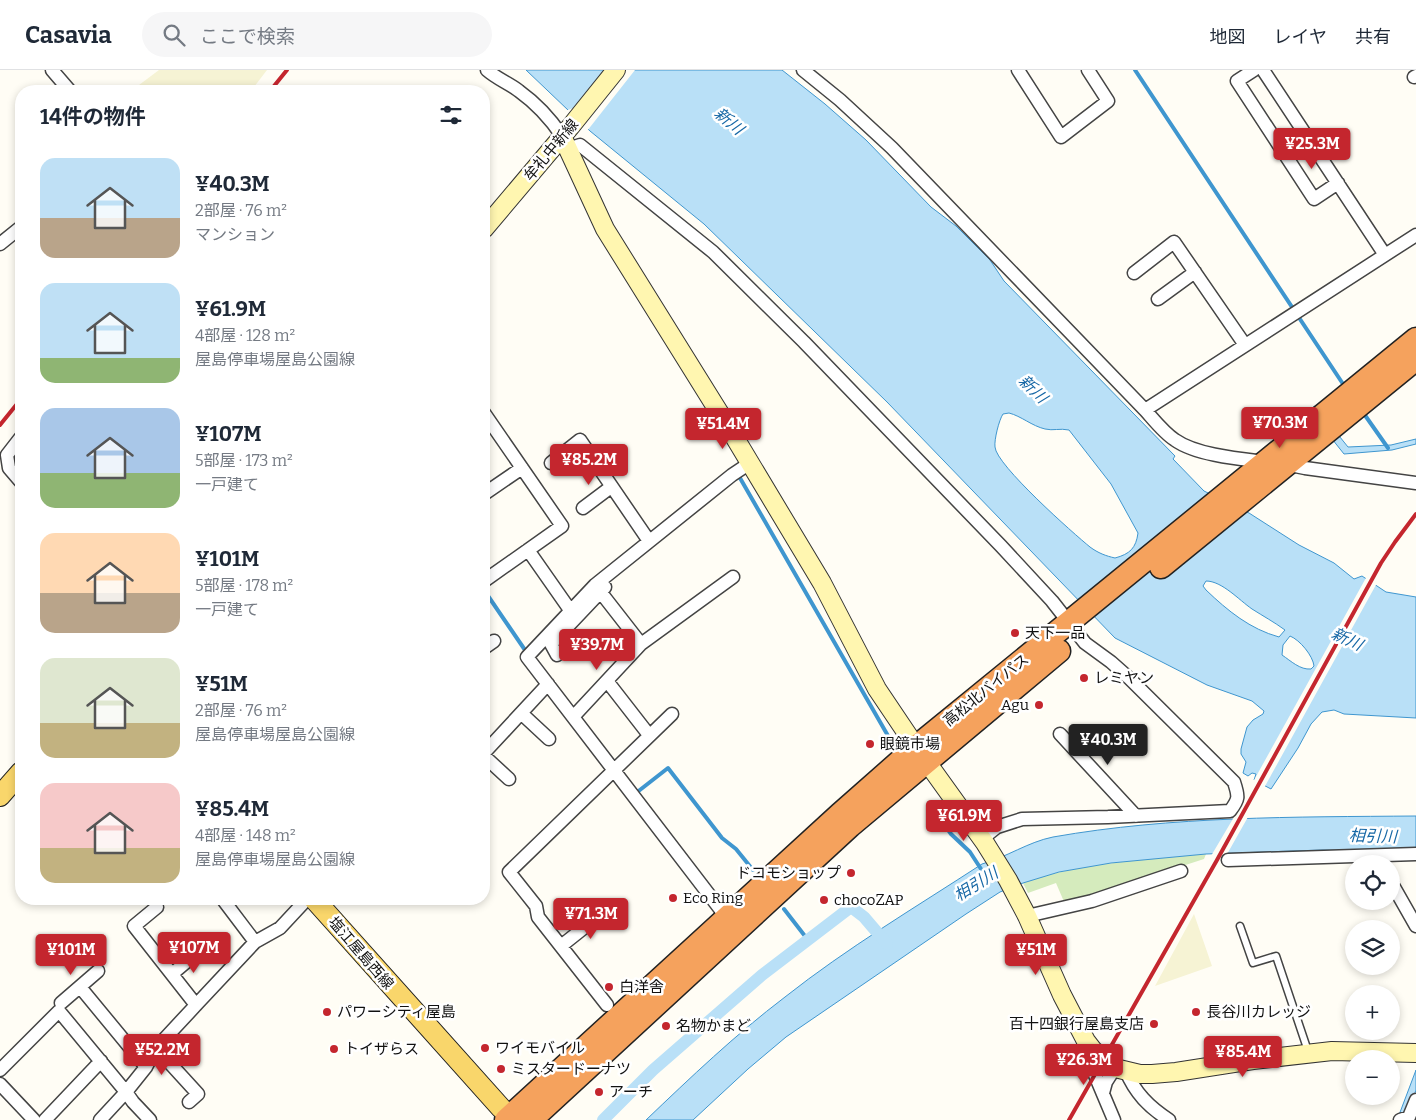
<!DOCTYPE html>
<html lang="ja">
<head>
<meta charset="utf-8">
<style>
  :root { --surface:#fff; --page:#f6f6f7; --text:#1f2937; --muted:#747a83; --line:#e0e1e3; --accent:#c4262e }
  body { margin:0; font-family:Bitter,"Noto Sans JP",serif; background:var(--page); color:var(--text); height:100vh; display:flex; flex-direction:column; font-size:19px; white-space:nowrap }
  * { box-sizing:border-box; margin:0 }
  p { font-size:16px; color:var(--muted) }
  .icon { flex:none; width:28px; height:28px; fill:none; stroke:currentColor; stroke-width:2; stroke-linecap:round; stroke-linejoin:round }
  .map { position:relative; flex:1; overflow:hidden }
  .panel { position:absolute; left:15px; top:15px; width:475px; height:820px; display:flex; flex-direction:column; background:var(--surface); border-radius:20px; box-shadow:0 2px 8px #0003 }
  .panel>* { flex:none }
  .controls { position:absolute; left:1345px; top:785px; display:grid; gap:10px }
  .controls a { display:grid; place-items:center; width:55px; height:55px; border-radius:50%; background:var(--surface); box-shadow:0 2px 8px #0003; font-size:25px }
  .price { position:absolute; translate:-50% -42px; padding:0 11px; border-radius:5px; background:var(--accent); color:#fff; font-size:16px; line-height:32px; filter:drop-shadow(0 1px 2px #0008) }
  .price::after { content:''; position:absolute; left:50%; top:30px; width:15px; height:11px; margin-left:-8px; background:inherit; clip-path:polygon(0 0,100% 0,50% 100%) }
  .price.on { background:#222; color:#fff }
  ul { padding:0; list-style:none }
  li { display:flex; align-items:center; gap:15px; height:125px; padding:0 25px }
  li span { display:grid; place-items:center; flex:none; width:140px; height:100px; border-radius:15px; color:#555 }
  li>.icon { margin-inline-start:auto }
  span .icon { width:60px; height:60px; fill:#fffc; stroke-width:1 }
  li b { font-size:21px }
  h2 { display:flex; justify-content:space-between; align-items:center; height:60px; padding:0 25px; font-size:21px }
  header { display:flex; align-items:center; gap:30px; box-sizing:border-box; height:70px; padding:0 25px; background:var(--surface); border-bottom:1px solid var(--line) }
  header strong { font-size:24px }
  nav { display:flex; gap:28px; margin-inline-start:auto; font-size:18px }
  .search { width:350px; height:45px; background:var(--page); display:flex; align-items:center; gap:12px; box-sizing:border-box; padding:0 18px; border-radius:28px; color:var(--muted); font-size:19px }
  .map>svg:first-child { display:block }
  .farmland { fill:#f6f3d4 }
  .green { fill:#d5ebbd }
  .water { fill:#b9e0f7; stroke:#3f96cf; fill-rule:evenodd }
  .pier { fill:#fffdf5 }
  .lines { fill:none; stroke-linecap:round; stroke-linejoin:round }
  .stream { stroke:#3f96cf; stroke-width:4 }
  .canal { stroke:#b9e0f7; stroke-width:12 }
  .lane-casing { stroke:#444; stroke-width:9 }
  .street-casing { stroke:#444; stroke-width:15 }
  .secondary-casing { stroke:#333; stroke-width:20 }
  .primary-casing { stroke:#222; stroke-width:22 }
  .highway-casing { stroke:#222; stroke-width:25 }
  .lane { stroke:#fff; stroke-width:6 }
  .street { stroke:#fff; stroke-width:12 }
  .secondary { stroke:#fff6b0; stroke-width:18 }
  .primary { stroke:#f9d66b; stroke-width:20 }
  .highway { stroke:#f5a25d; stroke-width:22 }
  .rail { stroke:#c4262e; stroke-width:4 }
  .poi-dot { fill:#c4262e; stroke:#fff; stroke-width:2 }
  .labels { text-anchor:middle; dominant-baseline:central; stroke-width:5; stroke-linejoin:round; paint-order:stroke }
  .street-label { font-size:15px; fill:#111; stroke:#fff }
  .poi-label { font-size:15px; fill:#111; stroke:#fff; text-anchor:start }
  .water-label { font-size:16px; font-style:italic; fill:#1768a6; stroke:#fff }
</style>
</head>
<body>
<header>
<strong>Casavia</strong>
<div class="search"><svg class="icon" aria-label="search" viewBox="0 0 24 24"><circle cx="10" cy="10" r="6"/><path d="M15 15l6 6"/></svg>ここで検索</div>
<nav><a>地図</a><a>レイヤ</a><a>共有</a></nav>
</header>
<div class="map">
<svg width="1416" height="1050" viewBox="0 0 1416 1050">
  <rect width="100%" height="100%" fill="#fffdf5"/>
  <path class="farmland" d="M159,0H267L251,21H131Z
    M1194,844L1212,896L1155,916Z"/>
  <path class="green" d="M1206,784L1204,789L1065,834L1056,813L1028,823L1023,813C1082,792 1145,790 1206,784Z"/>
  <path class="water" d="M526,0H782L825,34L866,70L931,137L956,156L990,190L1004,211L1175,386L1173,389L1204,421L1249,443L1299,475L1334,493L1354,509L1362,506L1386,522L1416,527V648L1344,644L1334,640L1322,642L1311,654L1298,678L1271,719L1254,710L1256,704L1252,703L1248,706L1243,703L1246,692L1241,684V679L1247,657L1253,650L1263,644L1264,641L1252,631L1207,615L1115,568L887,332L704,154L590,61ZM1009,343C1021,346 1032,356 1045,359C1053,361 1060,358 1069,360L1111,414L1138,463C1136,478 1130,484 1115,488C1106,486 1098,483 1090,477C1074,464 996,395 995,377C994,370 999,350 1003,344ZM1206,511C1222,511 1239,530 1252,539C1263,546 1274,552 1285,560L1279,567C1250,559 1228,541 1206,520L1203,516ZM1290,566C1300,570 1313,586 1314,596L1311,599C1300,600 1291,591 1282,585L1283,575Z
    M1315,336L1348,377L1391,375L1416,369V374L1392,380L1344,384L1309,340Z
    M1416,746V781L1322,780L1206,784L1111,793L1059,802L1023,813L1000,822L966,844L786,967L748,999L693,1050H646C691,1007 735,965 785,927C847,878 916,837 982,794C1007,787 1028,772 1053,767C1172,746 1295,747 1416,746Z
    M1416,1000V1020L1407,1044L1399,1045Z"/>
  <path class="pier" d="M604,0H635L587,61L565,41L573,38Z
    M1367,506L1377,513L1264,718L1253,712Z
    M1234,747H1248L1226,786H1211Z"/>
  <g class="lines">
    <path class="stream" d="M1135,0L1345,317
      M1362,341L1388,378
      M740,408L895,678
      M484,520L527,583
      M636,723L668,698L722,768L736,779L753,800
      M929,733L951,764L970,782L981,799
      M784,839L808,870"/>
    <path class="canal" d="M603,1050L653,1000L762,905L851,837L864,847L887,874"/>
    <defs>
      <path id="lane" d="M1240,856L1253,893L1276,886L1308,981"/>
      <path id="street" d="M52,0L70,21
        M487,0C497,9 509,13 519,21C537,34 550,48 562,66
        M803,0L840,30L892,78L1145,340L1416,165
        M1018,0L1061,67L1108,31L1088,0
        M1254,0L1237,11L1314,129L1338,113
        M1263,0L1385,185
        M1414,7L1416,6
        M568,79L580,75L713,182L804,272L1001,476L1052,531L1085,573L1111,592L1129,608L1234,712C1239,727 1239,729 1230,741L1108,747L1022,749L997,757L982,769
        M0,174L21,157
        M1134,203L1174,172L1245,275
        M1158,229L1195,202
        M1145,340C1154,350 1164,363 1175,370C1196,385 1240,389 1265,392
        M484,343L562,456L484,511
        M21,367L7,385L9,398L21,412
        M551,393L580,370L649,471
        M1285,394L1305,398L1416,413
        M484,424L522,398
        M583,438L611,417
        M528,480L570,540
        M595,515L641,574L733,507
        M484,578L494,571
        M557,585L551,574L605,517
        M607,611L649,665
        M521,643L549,669
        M573,647L641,574
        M1060,664L1136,746
        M484,683L548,614
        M484,686L509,709
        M1228,790L1416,784
        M1391,812L1416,856
        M224,831L255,872
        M157,837L134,856L196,935
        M1027,846L1092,831L1181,801
        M727,848L527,587L595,515L732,405L750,393
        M561,876L605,841
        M172,904L198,882
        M80,917L146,997
        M61,933L98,901
        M607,935L538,847L536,836L509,802L672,644
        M1087,974L1095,1005L1114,1050
        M156,978L198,1024L189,1032
        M0,1000L59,941L126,1022L133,1032L150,1050
        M1126,1001C1135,1023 1149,1037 1169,1050
        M0,1014L34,1050
        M1103,1023L1106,1012L1115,998
        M45,1050L101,991
        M100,1050L126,1022L146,997L156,978L196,935L255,872L280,858L307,829
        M1400,1050L1409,1047L1416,1030"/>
      <path id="secondary" d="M562,66L605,159L732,363L822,513L877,619L916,677L985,773L1008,810L1027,846L1062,925L1086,971L1093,980L1115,998L1140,1004H1152L1176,1002L1253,990L1332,981L1416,983
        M484,159L571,56L616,0"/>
      <path id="primary" d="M0,726L21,702
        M314,829L501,1038L515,1050"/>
      <path id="highway" d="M1161,497L1416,289
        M506,1050L840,744L916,677L1416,269
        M531,1050L850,756L1059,581"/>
    </defs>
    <use href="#lane" class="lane-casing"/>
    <use href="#street" class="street-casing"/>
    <use href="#secondary" class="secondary-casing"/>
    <use href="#primary" class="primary-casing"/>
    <use href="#highway" class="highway-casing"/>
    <use href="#lane" class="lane"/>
    <use href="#street" class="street"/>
    <use href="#secondary" class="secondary"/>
    <use href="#primary" class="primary"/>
    <use href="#highway" class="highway"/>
    <path class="rail" d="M270,21L287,0
      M0,355L21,329
      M1069,1050L1217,790L1381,493L1395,472L1416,444"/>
  </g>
  <g class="poi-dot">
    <circle cx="1015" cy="563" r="5"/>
    <circle cx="1084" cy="608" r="5"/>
    <circle cx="1039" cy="635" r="5"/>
    <circle cx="870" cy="674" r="5"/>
    <circle cx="851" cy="803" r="5"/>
    <circle cx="673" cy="828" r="5"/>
    <circle cx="824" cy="830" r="5"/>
    <circle cx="609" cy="917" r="5"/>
    <circle cx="327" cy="942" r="5"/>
    <circle cx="1196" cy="942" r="5"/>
    <circle cx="1154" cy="954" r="5"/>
    <circle cx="666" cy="956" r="5"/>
    <circle cx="485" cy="978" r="5"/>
    <circle cx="334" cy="979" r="5"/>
    <circle cx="501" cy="999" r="5"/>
    <circle cx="599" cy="1022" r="5"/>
  </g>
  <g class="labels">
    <g class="street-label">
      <text transform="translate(551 80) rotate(-50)">牟礼中新線</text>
      <text transform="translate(986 620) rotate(-39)">高松北バイパス</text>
      <text transform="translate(361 883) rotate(49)">塩江屋島西線</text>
    </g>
    <g class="poi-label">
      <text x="1025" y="563">天下一品</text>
      <text x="1094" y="608">レミヤン</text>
      <text x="1029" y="635" text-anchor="end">Agu</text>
      <text x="880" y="674">眼鏡市場</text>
      <text x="841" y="803" text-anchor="end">ドコモショップ</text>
      <text x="683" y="828">Eco Ring</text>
      <text x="834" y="830">chocoZAP</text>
      <text x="619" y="917">白洋舎</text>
      <text x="337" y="942">パワーシティ屋島</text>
      <text x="1206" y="942">長谷川カレッジ</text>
      <text x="1144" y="954" text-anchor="end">百十四銀行屋島支店</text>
      <text x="676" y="956">名物かまど</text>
      <text x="495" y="978">ワイモバイル</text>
      <text x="344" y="979">トイザらス</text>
      <text x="511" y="999">ミスタードーナツ</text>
      <text x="609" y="1022">アーチ</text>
    </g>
    <g class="water-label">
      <text transform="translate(729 51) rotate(40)">新川</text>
      <text transform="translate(1033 319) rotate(44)">新川</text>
      <text transform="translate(1347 569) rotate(25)">新川</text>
      <text transform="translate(1373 766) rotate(2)">相引川</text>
      <text transform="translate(976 814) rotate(-32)">相引川</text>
    </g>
  </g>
</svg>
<div class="controls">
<a><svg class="icon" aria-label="locate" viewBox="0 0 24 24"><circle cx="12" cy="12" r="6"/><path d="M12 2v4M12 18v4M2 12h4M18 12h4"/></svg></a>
<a><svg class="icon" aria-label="layers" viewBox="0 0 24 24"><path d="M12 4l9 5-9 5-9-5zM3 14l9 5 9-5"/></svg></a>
<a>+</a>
<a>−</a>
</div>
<b class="price" style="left:1312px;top:100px">¥25.3M</b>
<b class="price" style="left:1280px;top:379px">¥70.3M</b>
<b class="price" style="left:723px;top:380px">¥51.4M</b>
<b class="price" style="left:589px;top:416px">¥85.2M</b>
<b class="price" style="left:597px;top:601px">¥39.7M</b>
<b class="price on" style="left:1108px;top:696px">¥40.3M</b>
<b class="price" style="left:964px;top:772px">¥61.9M</b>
<b class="price" style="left:591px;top:870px">¥71.3M</b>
<b class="price" style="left:194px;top:904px">¥107M</b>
<b class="price" style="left:71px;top:906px">¥101M</b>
<b class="price" style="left:1036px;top:906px">¥51M</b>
<b class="price" style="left:162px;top:1006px">¥52.2M</b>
<b class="price" style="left:1243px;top:1008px">¥85.4M</b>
<b class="price" style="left:1084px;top:1016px">¥26.3M</b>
<section class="panel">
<h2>14件の物件<svg class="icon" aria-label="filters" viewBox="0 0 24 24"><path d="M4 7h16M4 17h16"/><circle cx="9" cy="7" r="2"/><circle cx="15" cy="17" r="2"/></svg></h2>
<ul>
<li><span style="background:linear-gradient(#bfe0f5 60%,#b9a48a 0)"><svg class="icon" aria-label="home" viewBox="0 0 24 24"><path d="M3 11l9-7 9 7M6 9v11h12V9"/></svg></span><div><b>¥40.3M</b><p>2部屋 · 76 m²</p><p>マンション</p></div></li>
<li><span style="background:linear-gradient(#bfe0f5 75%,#8fb573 0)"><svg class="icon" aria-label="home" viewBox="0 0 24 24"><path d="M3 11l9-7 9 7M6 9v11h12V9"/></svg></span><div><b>¥61.9M</b><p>4部屋 · 128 m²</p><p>屋島停車場屋島公園線</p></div></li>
<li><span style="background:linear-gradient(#a9c7e8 65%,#8fb573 0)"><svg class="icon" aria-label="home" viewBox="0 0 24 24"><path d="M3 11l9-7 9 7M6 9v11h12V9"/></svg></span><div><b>¥107M</b><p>5部屋 · 173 m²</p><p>一戸建て</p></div></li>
<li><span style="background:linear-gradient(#ffd9b3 60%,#b9a48a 0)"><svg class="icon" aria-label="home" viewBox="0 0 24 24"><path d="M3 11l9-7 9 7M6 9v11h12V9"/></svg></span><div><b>¥101M</b><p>5部屋 · 178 m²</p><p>一戸建て</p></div></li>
<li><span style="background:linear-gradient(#dfe7d0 65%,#c2b280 0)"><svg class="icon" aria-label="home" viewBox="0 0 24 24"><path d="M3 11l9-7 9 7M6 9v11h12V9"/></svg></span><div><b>¥51M</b><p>2部屋 · 76 m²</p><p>屋島停車場屋島公園線</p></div></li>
<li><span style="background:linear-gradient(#f6c9c9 65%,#c2b280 0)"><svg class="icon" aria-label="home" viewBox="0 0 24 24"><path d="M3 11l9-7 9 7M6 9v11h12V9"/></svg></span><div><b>¥85.4M</b><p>4部屋 · 148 m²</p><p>屋島停車場屋島公園線</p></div></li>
</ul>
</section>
</div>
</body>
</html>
